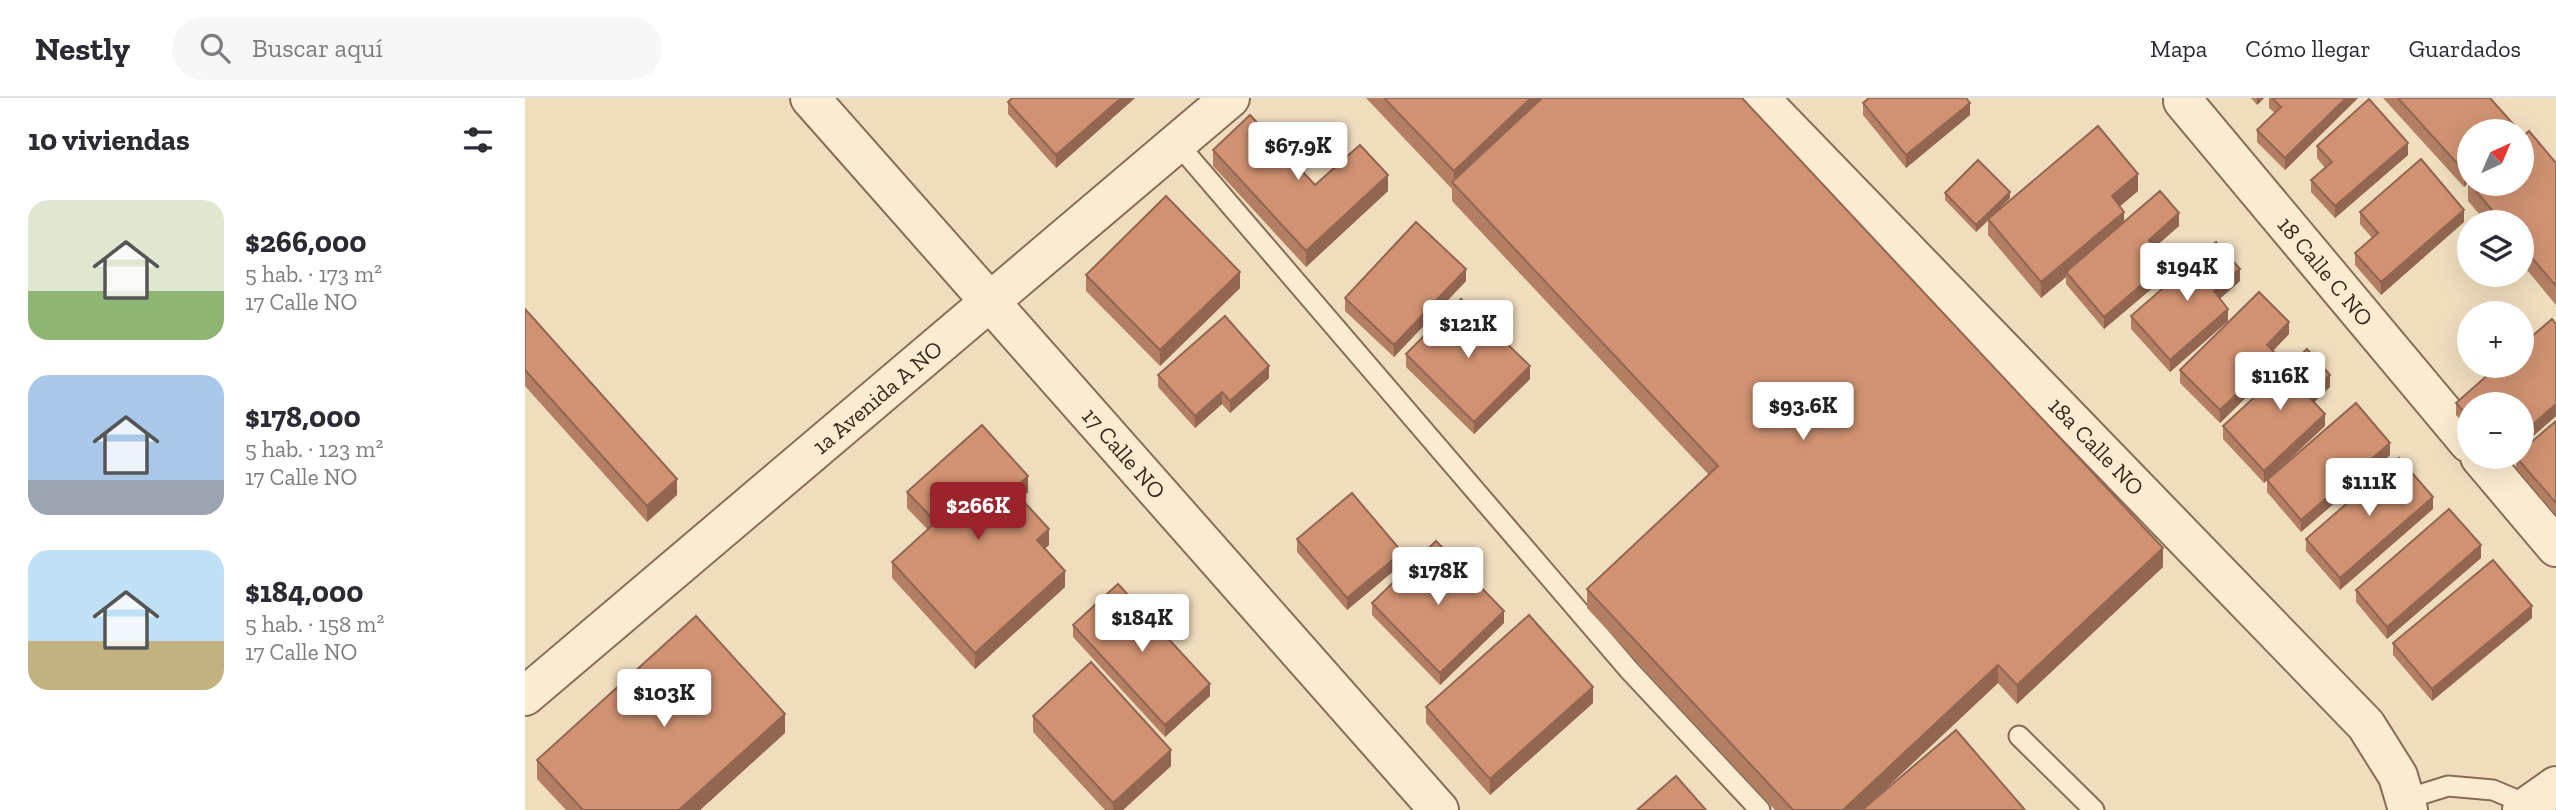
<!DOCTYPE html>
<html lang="es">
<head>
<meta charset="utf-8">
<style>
  :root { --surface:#fff; --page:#f7f7f7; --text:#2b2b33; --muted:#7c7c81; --line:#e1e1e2; --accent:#9a232c }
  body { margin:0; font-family:"Zilla Slab",serif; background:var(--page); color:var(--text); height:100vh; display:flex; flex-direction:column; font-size:26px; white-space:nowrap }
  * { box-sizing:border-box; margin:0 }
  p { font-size:23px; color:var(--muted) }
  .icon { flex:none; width:38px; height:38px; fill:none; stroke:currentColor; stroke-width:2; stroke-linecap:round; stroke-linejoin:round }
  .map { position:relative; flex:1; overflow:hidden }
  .side { display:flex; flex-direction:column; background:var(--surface); width:525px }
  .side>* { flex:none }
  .needle { width:46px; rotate:44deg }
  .tools { position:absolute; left:1932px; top:21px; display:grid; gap:14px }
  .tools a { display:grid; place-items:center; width:77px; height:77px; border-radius:50%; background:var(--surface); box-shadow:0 7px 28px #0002; font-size:35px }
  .price { position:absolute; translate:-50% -60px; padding:0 16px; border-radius:7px; background:#fff; color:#222; font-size:23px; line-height:46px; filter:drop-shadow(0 2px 4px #0008) }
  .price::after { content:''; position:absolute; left:50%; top:42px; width:21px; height:16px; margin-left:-10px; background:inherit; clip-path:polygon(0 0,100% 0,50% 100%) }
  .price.selected { background:var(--accent); color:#fff }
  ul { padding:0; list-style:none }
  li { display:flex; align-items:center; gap:21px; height:175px; padding:0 28px }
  li span { display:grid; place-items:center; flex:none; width:196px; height:140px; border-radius:21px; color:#555 }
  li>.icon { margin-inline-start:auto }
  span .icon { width:84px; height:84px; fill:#fffc; stroke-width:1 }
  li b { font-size:30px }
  h2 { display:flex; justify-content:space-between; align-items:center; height:84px; padding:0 28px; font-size:30px }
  header { display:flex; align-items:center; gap:42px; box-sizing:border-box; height:98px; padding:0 35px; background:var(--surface); border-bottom:2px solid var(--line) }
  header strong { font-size:33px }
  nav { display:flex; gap:38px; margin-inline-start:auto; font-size:24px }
  .search { width:490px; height:63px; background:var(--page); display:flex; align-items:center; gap:18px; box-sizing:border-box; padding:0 24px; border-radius:38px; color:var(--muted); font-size:26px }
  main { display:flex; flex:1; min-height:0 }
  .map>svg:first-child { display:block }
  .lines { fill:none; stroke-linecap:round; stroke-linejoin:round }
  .service-casing { stroke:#886d56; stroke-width:23 }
  .minor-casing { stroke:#886d56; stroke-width:42 }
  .tertiary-casing { stroke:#886d56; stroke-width:42 }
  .service { stroke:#faebd1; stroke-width:19 }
  .minor { stroke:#faebd1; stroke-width:38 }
  .tertiary { stroke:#faebd1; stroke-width:38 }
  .wall { fill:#b37e62 }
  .shaded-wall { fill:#926650 }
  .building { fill:#d09272; stroke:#926650; stroke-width:2 }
  .labels { text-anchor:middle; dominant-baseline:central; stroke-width:7; stroke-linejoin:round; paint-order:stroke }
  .street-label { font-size:23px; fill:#37271b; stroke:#f7e8ce }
</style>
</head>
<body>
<header>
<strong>Nestly</strong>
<div class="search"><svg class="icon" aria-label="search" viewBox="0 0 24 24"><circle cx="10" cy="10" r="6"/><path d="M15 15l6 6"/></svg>Buscar aquí</div>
<nav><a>Mapa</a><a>Cómo llegar</a><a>Guardados</a></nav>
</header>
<main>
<section class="side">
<h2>10 viviendas<svg class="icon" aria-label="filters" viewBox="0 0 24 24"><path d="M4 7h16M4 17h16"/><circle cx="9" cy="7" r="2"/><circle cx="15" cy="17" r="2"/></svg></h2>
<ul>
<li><span style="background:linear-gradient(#dfe7d0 65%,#8fb573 0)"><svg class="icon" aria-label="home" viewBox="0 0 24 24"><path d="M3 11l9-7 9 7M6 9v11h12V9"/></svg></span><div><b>$266,000</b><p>5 hab. · 173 m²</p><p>17 Calle NO</p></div></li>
<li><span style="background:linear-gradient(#a9c7e8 75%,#9aa5b1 0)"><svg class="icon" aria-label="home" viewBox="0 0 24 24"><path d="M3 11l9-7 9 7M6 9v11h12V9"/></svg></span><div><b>$178,000</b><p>5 hab. · 123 m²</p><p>17 Calle NO</p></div></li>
<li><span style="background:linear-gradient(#bfe0f5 65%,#c2b280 0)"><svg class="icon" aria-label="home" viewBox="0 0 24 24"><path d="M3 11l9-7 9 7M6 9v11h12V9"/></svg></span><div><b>$184,000</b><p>5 hab. · 158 m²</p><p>17 Calle NO</p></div></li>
</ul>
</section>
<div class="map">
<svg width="2031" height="712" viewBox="0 0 2031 712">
  <rect width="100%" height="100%" fill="#f0ddbe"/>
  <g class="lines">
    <defs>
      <path id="service" d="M652,45L1105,573L1235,712
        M1494,638L1569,712
        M1875,703L1923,688L1968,692L2004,707"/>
      <g id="minor">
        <path id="s1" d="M285,0L914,712"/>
        <path id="s2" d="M1234,0L1841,627L1873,678L1883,712"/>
        <path id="s3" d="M1658,3L1944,345"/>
        <path d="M1955,359L2031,449"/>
        <path id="s4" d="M0,598L705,0"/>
      </g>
      <path id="tertiary" d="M1997,712L2031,688"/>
    </defs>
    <use href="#service" class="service-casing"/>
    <use href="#minor" class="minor-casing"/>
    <use href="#tertiary" class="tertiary-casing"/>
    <use href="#service" class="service"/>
    <use href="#minor" class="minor"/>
    <use href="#tertiary" class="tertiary"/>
  </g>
  <path class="wall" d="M610,0L531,70L483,16V4Z
    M841,0H1217L1638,469L1492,606L1473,585L1342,708L1500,712H1250L1062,510V491L1184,377L927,103V91Z
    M1726,0H1739L1732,7Z
    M1744,0H1833L1760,72L1732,44V32L1750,15L1744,10Z
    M1858,0H1965L1989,33L1944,86L2031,65V207L1997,166V124H1961L1943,103V85L1939,89Z
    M1338,5L1445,17L1381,70L1338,17Z
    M1792,48L1883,57L1810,120L1786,94V82L1800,70L1792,60Z
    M688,52L790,87L863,93L781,169L688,68Z
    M1613,93L1595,108L1599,123L1654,128L1630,149L1644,176L1579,231L1541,186V179L1516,200L1463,137V123L1451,134L1420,102V95L1485,100L1473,112Z
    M1835,114L1939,124L1856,197L1830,167V155L1847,140L1835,126Z
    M561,177L715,190L635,268L561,193Z
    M941,183L869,259L820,213V200Z
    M1715,183L1695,200L1703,223L1645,274L1606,231V218Z
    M0,211L152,397L122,424L0,288Z
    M2031,226V318L1997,348L1944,306V331L1931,317V305Z
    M1764,236L1748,253L1752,269L1695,325L1655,285V272Z
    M881,256L1005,281L949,336L881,269Z
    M633,277L744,280L705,315L697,306L670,330L633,289Z
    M1805,289L1789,304L1800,328L1743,381L1865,357L1776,434L1742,394V382L1739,385L1698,341V328Z
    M2031,323V417L1991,370V359H1997Z
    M1968,359H1985L1976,367Z
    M382,394H503L496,401L524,447L520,450L540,489L450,571L367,480V464L403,432L382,410Z
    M1908,411L1815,492L1781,453V441Z
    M772,441L877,466L822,512L772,454Z
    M1956,460L1862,541L1831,504V492Z
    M847,505L979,525L915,587L847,517Z
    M2007,520L1907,603L1868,557V545Z
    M548,527L685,598L640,639L548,539Z
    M1068,605L965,697L901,625V609Z
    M508,618L646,668L598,712H580L508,634Z
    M260,635L175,712H41L12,681V662Z"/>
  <path class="shaded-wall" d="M596,0H610L531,70V57Z
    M1006,0H1026L929,86V73Z
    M1732,0H1739L1732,7Z
    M1821,0H1833L1760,72V60Z
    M1445,5V17L1381,70V57Z
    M1989,27V33H1982Z
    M1883,45V57L1810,120V108Z
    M1944,68V84L1939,89V73Z
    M1613,76V93L1587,115V98Z
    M863,77V93L781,169V153Z
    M1485,94V100L1451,134V127Z
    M1939,112V124L1856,197V184Z
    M1599,114V130L1541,174V179L1516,200V184Z
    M1654,115V128L1624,154V142Z
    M1644,163V176L1579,231V219Z
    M941,171V183L869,259V247Z
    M1715,171V183L1689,206V193Z
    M715,174V190L635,268V252Z
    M1703,211V223L1645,274V262Z
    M1764,224V236L1742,259V247Z
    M1752,257V269L1695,325V312Z
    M744,268V280L705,315V303Z
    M1005,268V281L949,336V324Z
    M1805,277V289L1783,310V298Z
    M697,294V306L670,330V318Z
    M2031,306V318L1997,348V336Z
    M1800,316V328L1739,385V373Z
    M1865,345V357L1776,434V422Z
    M1976,359H1985L1976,367Z
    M503,378V394L488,408V392Z
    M152,381V397L122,424V408Z
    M1908,399V411L1815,492V480Z
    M524,431V447L512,458V442Z
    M1956,447V460L1862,541V529Z
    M1638,450V469L1492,606V587Z
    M877,454V466L822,512V500Z
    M540,473V489L450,571V555Z
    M2007,508V520L1907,603V591Z
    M979,513V525L915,587V575Z
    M1473,567V585L1338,712H1318Z
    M685,586V598L640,639V627Z
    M1068,589V605L965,697V681Z
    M260,616V635L175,712H154Z
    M646,652V668L598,712H588V705Z"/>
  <path class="building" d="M487,0H596L531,57L483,4Z
    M859,0H1006L929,73Z
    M1017,0H1217L1638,450L1492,587L1473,567L1318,712H1268L1062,491L1193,368L927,84Z
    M1344,0H1441L1445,5L1381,57L1338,5Z
    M1747,0H1821L1760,60L1732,32L1756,9Z
    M1873,0H1965L1989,27L1982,33H1944V68L1939,73Z
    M1844,1L1883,45L1810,108L1786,82L1807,64L1792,48Z
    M725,17L790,87L835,47L863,77L781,153L688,52Z
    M1573,28L1613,76L1587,98L1599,114L1516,184L1463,121Z
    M2004,33L2031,65V188L1997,148V124H1977L1945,86H1997V39Z
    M1896,61L1939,112L1856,184L1830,155L1853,135L1835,114Z
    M1453,62L1485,94L1451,127L1420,95Z
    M1635,93L1654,115L1624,142L1644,163L1579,219L1541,174Z
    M641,98L715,174L635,252L561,177Z
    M891,124L941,171L869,247L820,200Z
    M1691,144L1715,171L1689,193L1703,211L1645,262L1606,218Z
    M1734,194L1764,224L1742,247L1752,257L1695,312L1655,272Z
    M936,201L1005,268L949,324L881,256Z
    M0,211L152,381L122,408L0,272Z
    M700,218L744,268L705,303L697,294L670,318L633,277Z
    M2027,221L2031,226V306L1997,336V306H1944V319L1931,305L1973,268H1997V247Z
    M1782,251L1805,277L1783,298L1800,316L1739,373L1698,328Z
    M1831,305L1865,345L1776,422L1742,382Z
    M2031,323V405L1991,359H1997V352Z
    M457,327L503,378L488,392L524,431L512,442L540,473L450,555L367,464L411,424L382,394Z
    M1874,360L1908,399L1815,480L1781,441Z
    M827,395L877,454L822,500L772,441Z
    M1924,411L1956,447L1862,529L1831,492Z
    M911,443L979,513L915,575L847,505Z
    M1968,462L2007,508L1907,591L1868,545Z
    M593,486L685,586L640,627L548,527Z
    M1004,517L1068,589L965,681L901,609Z
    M171,518L260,616L154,712H58L12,662Z
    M566,564L646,652L588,705L508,618Z
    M1431,632L1500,712H1337Z
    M1151,678L1181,712H1112Z"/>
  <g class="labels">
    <g class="street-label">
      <text stroke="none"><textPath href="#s3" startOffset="222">18 Calle C NO</textPath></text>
      <text stroke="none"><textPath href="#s4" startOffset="462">1a Avenida A NO</textPath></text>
      <text stroke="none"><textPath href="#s2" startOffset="485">18a Calle NO</textPath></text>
      <text stroke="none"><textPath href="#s1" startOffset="474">17 Calle NO</textPath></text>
    </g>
  </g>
</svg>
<div class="tools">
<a><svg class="needle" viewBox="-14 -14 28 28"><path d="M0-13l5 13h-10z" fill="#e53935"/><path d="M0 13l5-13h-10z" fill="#7c7c81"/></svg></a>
<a><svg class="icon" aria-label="layers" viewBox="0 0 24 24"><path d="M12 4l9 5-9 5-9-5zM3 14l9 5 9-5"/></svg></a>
<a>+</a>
<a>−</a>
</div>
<b class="price" style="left:773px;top:84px">$67.9K</b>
<b class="price" style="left:1662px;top:205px">$194K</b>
<b class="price" style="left:943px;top:262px">$121K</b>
<b class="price" style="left:1755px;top:314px">$116K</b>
<b class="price" style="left:1278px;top:344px">$93.6K</b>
<b class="price" style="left:1844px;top:420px">$111K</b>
<b class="price selected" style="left:453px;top:444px">$266K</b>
<b class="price" style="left:913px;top:509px">$178K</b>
<b class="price" style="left:617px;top:556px">$184K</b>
<b class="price" style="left:139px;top:631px">$103K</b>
</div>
</main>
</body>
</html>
